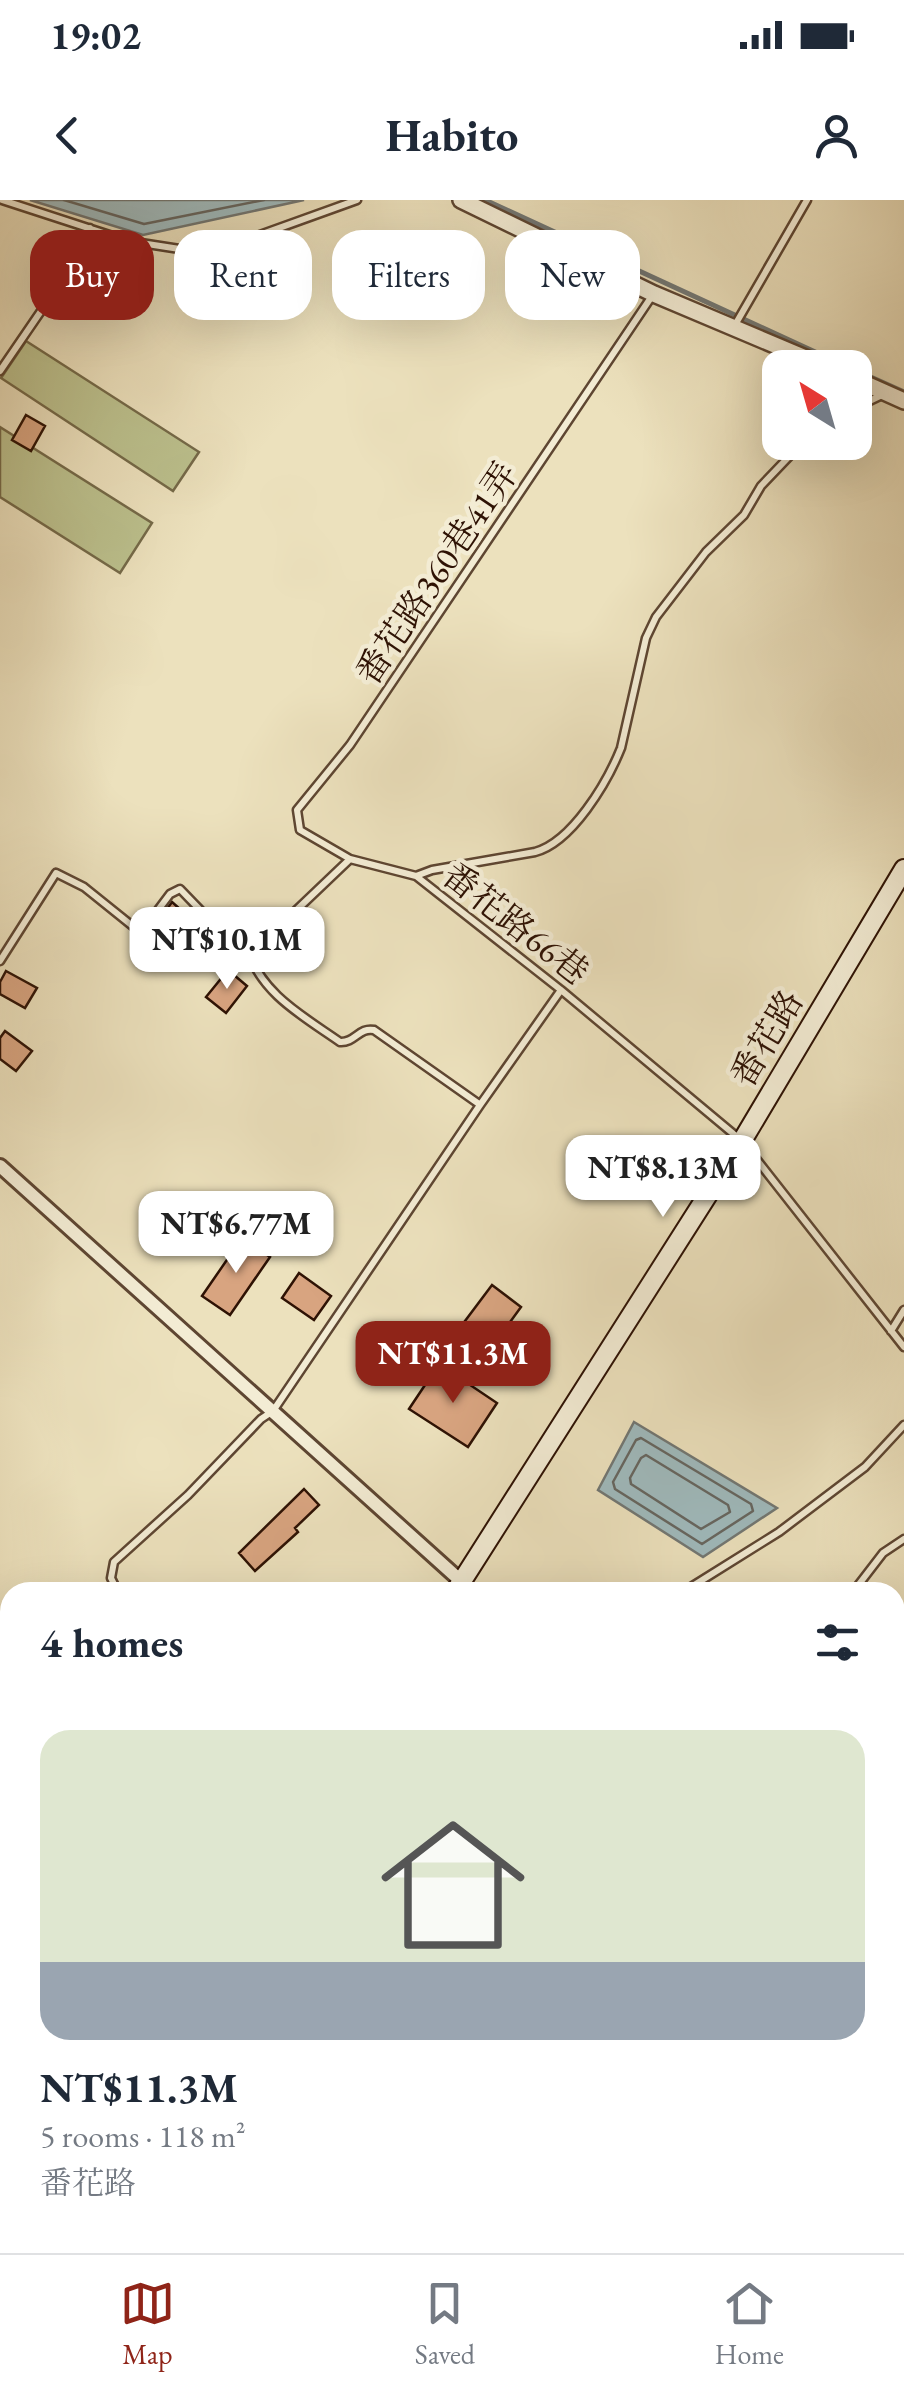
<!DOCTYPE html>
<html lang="en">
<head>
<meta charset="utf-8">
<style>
  :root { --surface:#fff; --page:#f2f2f3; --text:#1f2937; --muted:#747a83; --line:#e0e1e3; --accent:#8f2418 }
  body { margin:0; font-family:"EB Garamond","Noto Serif TC",serif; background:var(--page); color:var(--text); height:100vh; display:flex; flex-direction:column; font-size:38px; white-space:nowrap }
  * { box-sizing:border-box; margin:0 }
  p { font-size:32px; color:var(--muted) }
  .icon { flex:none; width:55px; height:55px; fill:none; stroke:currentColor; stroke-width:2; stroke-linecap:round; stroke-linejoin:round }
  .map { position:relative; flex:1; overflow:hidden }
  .side { position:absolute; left:0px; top:1382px; width:905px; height:672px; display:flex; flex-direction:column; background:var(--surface); border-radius:30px 30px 0 0; box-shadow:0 10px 40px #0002 }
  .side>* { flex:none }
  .top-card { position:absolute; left:30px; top:30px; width:845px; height:90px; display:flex; gap:20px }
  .needle { width:65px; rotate:323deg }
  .fabs { position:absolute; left:762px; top:150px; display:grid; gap:20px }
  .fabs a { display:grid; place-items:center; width:110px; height:110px; border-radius:20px; background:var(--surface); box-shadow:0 10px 40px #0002; font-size:50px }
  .price { position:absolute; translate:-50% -85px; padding:0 22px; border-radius:20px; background:#fff; color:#222; font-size:32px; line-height:65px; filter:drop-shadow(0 2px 5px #0008) }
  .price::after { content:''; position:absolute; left:50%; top:60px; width:30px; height:22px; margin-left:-15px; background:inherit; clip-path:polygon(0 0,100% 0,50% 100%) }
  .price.on { background:var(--accent); color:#fff }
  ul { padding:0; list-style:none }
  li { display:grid; align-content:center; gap:20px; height:530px; padding:0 40px }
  li span { display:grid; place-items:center; height:310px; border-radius:30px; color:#555 }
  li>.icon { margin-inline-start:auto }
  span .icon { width:180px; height:180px; fill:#fffc; stroke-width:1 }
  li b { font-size:42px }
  h2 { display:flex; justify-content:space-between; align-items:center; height:120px; padding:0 40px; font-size:42px }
  .pill { padding:0 35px; border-radius:30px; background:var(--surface); box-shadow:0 10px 40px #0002; font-size:35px; line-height:90px }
  .pill.on { background:var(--accent); color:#fff }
  .status { display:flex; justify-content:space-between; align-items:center; height:70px; padding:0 50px; background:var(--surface); direction:ltr }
  .status svg { height:28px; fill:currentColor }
  header { display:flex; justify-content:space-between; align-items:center; height:130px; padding:0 40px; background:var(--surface); font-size:45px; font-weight:700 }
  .tab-bar { display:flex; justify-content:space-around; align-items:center; height:140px; border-top:2px solid var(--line); background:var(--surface); font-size:28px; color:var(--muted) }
  .tab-bar a { display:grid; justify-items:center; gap:5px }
  .tab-bar .on { color:var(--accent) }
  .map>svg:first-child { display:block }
  .green { fill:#bcc18e; stroke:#756a49; stroke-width:2.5 }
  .water { fill:#9fbabd; stroke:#727773; stroke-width:2.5 }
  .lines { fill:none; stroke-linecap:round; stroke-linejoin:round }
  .shore { stroke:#666660; stroke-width:2.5 }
  .stream { stroke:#727773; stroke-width:5 }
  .canal { stroke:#9fbabd; stroke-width:15 }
  .building { fill:#d8a480; stroke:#2e1204; stroke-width:2.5 }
  .service-casing { stroke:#5e4632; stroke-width:11 }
  .minor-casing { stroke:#5e4632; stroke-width:18 }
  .tertiary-casing { stroke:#5e4632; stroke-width:20 }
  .secondary-casing { stroke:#2e1204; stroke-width:22 }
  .service { stroke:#f3ecd4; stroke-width:6 }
  .minor { stroke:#f3ecd4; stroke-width:12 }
  .tertiary { stroke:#f3ecd4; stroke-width:15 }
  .secondary { stroke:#f3ecd4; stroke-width:18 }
  .labels { text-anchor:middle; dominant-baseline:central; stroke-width:9; stroke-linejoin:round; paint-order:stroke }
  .street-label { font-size:35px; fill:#2e1204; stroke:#f3ecd4 }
</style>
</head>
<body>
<div class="status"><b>19:02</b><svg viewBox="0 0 49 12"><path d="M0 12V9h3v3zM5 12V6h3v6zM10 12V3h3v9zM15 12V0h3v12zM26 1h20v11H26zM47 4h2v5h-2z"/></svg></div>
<header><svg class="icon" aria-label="back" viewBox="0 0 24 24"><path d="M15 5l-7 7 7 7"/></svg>Habito<svg class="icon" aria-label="person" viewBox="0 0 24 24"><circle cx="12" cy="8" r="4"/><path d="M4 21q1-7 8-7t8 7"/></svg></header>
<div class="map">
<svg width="904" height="2053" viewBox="0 0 904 2053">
  <rect width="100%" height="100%" fill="#ece1bd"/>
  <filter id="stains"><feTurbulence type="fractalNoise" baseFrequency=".002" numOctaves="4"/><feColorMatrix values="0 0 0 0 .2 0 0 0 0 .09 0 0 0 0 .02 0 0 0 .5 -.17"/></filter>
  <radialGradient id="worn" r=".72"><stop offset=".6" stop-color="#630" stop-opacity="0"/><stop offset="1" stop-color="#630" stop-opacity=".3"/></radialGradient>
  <path class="green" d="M26,141L199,252L173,291L1,178Z
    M0,227L152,323L120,373L0,297Z"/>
  <path class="water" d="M30,0H304L143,35Z
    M634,1222L777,1308L703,1357L598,1290Z"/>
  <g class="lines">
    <path class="shore" d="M64,0L144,24L264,0
      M641,1238L751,1304L753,1311L702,1344L615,1289L613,1282L636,1240Z
      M646,1255L728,1305L730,1312L701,1329L631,1284L630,1278L641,1258Z"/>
    <path class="stream" d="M485,0L850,168
      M855,170L904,192"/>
    <path class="canal" d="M0,1860L10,1868
      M230,2045L240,2053"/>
  </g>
  <path class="building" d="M26,215L45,226L31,251L12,240Z
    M172,702L182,711L149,751L137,741L152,730Z
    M228,770L247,786L226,813L206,797Z
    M6,771L37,788L25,808L0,794V782Z
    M5,831L32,851L16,871L0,859V838Z
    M242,1038L270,1057L230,1115L202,1096Z
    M299,1073L331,1096L314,1120L282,1098Z
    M492,1085L521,1107L492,1147L462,1125Z
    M439,1164L497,1203L468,1247L409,1209Z
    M304,1289L319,1305L295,1328L298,1332L255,1371L239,1353Z"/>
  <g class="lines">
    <defs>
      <path id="service" d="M2,0L128,41L186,50L243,41L357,0
        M735,125L807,0
        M0,171L78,57L90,28
        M855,208L884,194
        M350,659L300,630L297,610L350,545L652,96
        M416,676L432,670L535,652C572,642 607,583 621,548L646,438L656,417L706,352L744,315L761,286L803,242
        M247,748L264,741L350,659L416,676L561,790L742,941L904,1147
        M0,761L56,673L84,687L135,728L146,726L170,694L180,689L234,745L247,748C261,794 303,816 340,842C355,843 359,827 374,830L479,904
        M891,1131L904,1110
        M118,1392L111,1378L114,1362L188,1295L261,1219L273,1211L480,905L561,790
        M683,1392L779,1332L865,1267L904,1225
        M853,1392L883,1353L904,1339
        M0,1596L10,1581
        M895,1661L904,1652
        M895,1821L904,1826
        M895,2013L904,1997
        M219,2045L229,2053
        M410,2053L416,2045
        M565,2053L570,2045
        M872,2053L876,2045"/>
      <path id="minor" d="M0,966L462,1382
        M264,2045L274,2053"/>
      <path id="tertiary" d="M461,0L654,94L829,168
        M855,179L904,201
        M0,1828L10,1836"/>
      <path id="secondary" d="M455,1392L742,941L904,669
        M0,2036L10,2022"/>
    </defs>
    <use href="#service" class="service-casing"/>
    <use href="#minor" class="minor-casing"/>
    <use href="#tertiary" class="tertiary-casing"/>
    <use href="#secondary" class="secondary-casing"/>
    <use href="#service" class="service"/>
    <use href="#minor" class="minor"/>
    <use href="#tertiary" class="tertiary"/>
    <use href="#secondary" class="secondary"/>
  </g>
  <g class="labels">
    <g class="street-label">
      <text transform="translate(436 373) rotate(-56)">番花路360巷41弄</text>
      <text transform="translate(516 723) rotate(38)">番花路66巷</text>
      <text transform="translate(766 838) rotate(-59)">番花路</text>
    </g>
  </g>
  <rect width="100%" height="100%" filter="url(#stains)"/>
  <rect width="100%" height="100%" fill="url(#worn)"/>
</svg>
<div class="fabs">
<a><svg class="needle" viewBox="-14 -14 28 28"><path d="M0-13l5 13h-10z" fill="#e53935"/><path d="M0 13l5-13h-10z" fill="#747a83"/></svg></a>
</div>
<b class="price" style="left:227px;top:792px">NT$10.1M</b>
<b class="price" style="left:663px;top:1020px">NT$8.13M</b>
<b class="price" style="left:236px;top:1076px">NT$6.77M</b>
<b class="price on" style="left:453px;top:1206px">NT$11.3M</b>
<div class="top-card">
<a class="pill on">Buy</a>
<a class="pill">Rent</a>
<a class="pill">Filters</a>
<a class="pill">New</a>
</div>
<section class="side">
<h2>4 homes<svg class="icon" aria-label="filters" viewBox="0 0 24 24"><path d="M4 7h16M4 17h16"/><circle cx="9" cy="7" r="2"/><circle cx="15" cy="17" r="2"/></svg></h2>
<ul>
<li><span style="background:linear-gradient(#dfe7d0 75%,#9aa5b1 0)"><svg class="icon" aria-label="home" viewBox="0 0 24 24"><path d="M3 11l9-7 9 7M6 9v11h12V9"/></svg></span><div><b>NT$11.3M</b><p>5 rooms · 118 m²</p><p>番花路</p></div></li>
</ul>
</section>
</div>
<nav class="tab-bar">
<a class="on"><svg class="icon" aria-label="map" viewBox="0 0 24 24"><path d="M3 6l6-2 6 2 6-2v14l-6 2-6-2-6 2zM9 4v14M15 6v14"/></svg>Map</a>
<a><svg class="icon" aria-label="saved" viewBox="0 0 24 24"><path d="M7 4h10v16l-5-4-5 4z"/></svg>Saved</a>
<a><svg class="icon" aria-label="home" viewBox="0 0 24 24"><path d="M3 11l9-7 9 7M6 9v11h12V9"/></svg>Home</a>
</nav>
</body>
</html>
